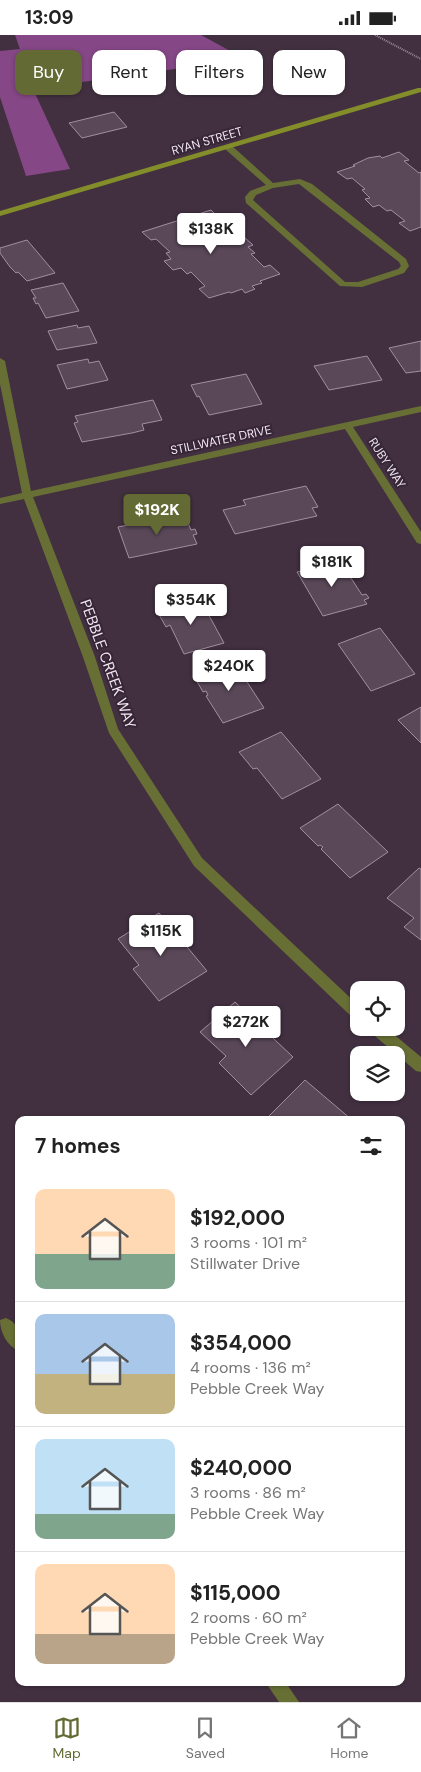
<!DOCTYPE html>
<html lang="en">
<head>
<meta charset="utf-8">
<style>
  :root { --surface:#fff; --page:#f6f6f6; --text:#222; --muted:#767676; --line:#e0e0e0; --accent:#646a34 }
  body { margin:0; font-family:"DM Sans",sans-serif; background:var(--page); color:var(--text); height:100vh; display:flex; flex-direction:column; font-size:19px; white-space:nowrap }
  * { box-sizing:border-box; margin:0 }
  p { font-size:16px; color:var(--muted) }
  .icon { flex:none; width:28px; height:28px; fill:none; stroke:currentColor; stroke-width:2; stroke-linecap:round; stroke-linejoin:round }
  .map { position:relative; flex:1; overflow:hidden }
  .sheet { position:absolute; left:15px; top:1081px; width:390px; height:570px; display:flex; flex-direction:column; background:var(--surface); border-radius:10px; box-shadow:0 1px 4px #0004 }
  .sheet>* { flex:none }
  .guide { position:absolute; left:15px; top:15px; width:391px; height:45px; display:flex; gap:10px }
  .buttons { position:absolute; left:350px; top:946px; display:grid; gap:10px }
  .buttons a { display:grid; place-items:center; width:55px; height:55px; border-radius:10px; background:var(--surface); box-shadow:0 1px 4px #0004; font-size:25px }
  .price { position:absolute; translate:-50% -42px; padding:0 11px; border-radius:5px; background:#fff; color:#222; font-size:16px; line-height:32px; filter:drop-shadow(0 1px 2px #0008) }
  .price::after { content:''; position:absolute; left:50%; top:30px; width:15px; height:11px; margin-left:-8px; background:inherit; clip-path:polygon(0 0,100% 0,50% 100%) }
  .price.current { background:var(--accent); color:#fff }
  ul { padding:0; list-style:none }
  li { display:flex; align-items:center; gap:15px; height:125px; padding:0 20px }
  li+li { border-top:1px solid var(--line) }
  li span { display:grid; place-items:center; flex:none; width:140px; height:100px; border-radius:10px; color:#555 }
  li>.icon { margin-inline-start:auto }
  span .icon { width:60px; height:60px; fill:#fffc; stroke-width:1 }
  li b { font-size:21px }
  h2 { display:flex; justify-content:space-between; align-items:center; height:60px; padding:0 20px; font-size:21px }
  .chip { padding:0 18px; border-radius:10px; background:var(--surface); box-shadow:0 1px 4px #0004; font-size:18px; line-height:45px }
  .chip.current { background:var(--accent); color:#fff }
  .status { display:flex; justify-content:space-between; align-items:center; height:35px; padding:0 25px; background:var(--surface); direction:ltr }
  .status svg { height:14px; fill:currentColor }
  .tab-bar { display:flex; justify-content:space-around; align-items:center; height:70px; border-top:1px solid var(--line); background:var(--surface); font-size:14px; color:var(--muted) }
  .tab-bar a { display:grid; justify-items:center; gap:2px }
  .tab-bar .current { color:var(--accent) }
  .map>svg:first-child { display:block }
  .forest { fill:#854786 }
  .building { fill:#5a4859; stroke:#a28ea1 }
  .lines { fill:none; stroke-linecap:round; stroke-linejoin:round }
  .path { stroke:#998b98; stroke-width:2; stroke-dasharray:1 1; stroke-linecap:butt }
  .lane { fill:#686f35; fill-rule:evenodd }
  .street { fill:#686f35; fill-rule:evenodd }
  .secondary { fill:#838d29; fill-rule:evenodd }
  .labels { text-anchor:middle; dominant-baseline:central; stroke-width:4; stroke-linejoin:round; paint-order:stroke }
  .far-street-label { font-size:12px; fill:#f3e8f2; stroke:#372637 }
  .street-label { font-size:15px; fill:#f3e8f2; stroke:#372637 }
</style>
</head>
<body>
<div class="status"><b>13:09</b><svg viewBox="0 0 49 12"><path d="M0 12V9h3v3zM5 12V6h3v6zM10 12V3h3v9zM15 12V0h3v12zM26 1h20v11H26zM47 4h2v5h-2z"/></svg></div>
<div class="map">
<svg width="421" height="1667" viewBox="0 0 421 1667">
  <rect width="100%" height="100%" fill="#423041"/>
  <path class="forest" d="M15,0H201L245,24L33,54L70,134L26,141L0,62V16L20,14Z"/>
  <path class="building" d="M114,77L127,92L82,103L69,88Z
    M399,117L409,125L404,126L419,138L421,137V192L410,196L399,188L405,186L391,175L387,176L379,170L373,172L365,164L370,163L362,155L365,154L352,143L347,144L337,137L355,131L353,130L368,123L380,121L382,123Z
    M211,175L220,184L214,185L226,197L230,196L240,204L244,202L253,210L248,212L255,218L251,219L264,232L270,230L280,239L260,246L262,248L252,251L255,254L245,258L242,254L231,258L229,257L209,263L199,254L205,251L191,237L187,239L181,233L173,235L164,226L171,224L166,218L170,217L156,204L151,205L142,197Z
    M27,205L55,238L27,246L18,237L16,238L10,232L0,218V213Z
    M63,248L79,276L46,283L38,268L36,269L33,263H36L31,255Z
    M77,290L78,293L89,291L97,308L57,315L48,296Z
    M421,306V336L406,338L389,313Z
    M367,321L382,345L329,355L314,331Z
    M88,324L89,328L99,326L108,345L67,354L57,330Z
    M246,339L262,369L209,380L199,361L197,362L191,350Z
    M153,365L162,385L142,389L144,395L132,398L82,407L74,388L78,387L75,381Z
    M306,451L318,472L312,473L317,481L235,499L223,475L246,470L243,465Z
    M184,479L191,495L195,494L197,499L193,500L197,509L129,523L118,492Z
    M340,526L362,560L366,559L369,563L364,565L367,569L323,581L297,537Z
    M200,564L224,608L184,619L170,590L166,592L157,576Z
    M380,593L415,639L371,656L338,609Z
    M234,627L264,673L223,688L206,661L208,660L206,656L203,657L194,641Z
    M421,672V708L398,685Z
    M281,697L321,744L282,764L257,733L253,734L239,717Z
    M338,769L388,817L350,843L321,814L323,812L320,810L318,811L300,793Z
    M419,833L421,834V905L404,892L414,883L387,863Z
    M159,878L207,936L159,966L133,934L139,930L118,904Z
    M235,967L293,1022L251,1060L219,1028L226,1021L200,997Z
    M305,1045L352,1085H265Z"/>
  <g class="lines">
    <path class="path" d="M375,0L421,24"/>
    <path class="lane" d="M225,110H231L273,148L300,144L312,149L406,224L409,231L404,238L362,252L340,251L246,168L245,162L250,156L266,150L225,114ZM299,149L399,227L401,231L398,234L358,247H345L253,165L256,160L273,153Z"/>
    <path class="street" d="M0,323L5,326L31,456L421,371V377L353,392L421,497V509L417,508L345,394L33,462L95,622L118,694L202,823L359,971V986L354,984L194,831L109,698L83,622L24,464L0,469V463L22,458L0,349Z
      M367,992H385L421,1022V1037L416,1036L369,996Z
      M6,1283C21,1289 19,1302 19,1316C7,1311 0,1297 0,1285Z
      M266,1648H286L299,1667H279Z"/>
    <path class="secondary" d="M418,53H421V57L0,181V176Z"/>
  </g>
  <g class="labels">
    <g class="far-street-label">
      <text transform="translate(207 106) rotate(-16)">RYAN STREET</text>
      <text transform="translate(221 405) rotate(-12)">STILLWATER DRIVE</text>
      <text transform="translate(387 428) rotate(57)">RUBY WAY</text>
    </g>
    <g class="street-label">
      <text transform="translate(108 629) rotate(70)">PEBBLE CREEK WAY</text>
    </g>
  </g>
</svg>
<div class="buttons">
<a><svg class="icon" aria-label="locate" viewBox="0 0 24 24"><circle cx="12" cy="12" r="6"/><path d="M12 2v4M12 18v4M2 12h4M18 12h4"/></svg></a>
<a><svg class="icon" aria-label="layers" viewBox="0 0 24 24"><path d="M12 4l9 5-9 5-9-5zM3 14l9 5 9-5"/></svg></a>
</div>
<b class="price" style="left:211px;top:220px">$138K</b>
<b class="price current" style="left:157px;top:501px">$192K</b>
<b class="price" style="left:332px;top:553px">$181K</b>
<b class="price" style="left:191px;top:591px">$354K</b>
<b class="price" style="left:229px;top:657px">$240K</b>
<b class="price" style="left:161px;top:922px">$115K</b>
<b class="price" style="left:246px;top:1013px">$272K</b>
<div class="guide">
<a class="chip current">Buy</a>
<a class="chip">Rent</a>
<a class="chip">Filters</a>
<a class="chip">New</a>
</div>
<section class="sheet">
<h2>7 homes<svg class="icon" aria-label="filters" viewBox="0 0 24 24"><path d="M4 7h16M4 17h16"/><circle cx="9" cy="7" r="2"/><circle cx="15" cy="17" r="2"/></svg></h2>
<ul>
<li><span style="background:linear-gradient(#ffd9b3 65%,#7fa58c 0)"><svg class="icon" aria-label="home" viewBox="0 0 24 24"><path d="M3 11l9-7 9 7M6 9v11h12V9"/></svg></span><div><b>$192,000</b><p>3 rooms · 101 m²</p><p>Stillwater Drive</p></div></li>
<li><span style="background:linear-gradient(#a9c7e8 60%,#c2b280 0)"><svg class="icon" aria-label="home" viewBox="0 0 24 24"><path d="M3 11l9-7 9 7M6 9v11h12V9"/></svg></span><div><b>$354,000</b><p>4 rooms · 136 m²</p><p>Pebble Creek Way</p></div></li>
<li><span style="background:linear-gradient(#bfe0f5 75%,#7fa58c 0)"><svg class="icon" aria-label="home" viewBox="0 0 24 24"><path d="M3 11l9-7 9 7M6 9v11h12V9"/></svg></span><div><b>$240,000</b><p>3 rooms · 86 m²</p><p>Pebble Creek Way</p></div></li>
<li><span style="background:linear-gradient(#ffd9b3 70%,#b9a48a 0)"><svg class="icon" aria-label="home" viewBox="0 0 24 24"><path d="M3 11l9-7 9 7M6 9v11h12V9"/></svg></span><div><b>$115,000</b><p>2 rooms · 60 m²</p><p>Pebble Creek Way</p></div></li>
</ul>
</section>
</div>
<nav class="tab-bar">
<a class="current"><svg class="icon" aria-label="map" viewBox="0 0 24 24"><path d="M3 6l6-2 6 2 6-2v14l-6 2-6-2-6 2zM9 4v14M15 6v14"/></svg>Map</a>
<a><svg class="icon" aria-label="saved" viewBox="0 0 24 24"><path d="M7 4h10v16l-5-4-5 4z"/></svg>Saved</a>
<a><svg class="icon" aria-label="home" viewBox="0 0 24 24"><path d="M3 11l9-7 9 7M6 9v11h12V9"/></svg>Home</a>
</nav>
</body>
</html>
